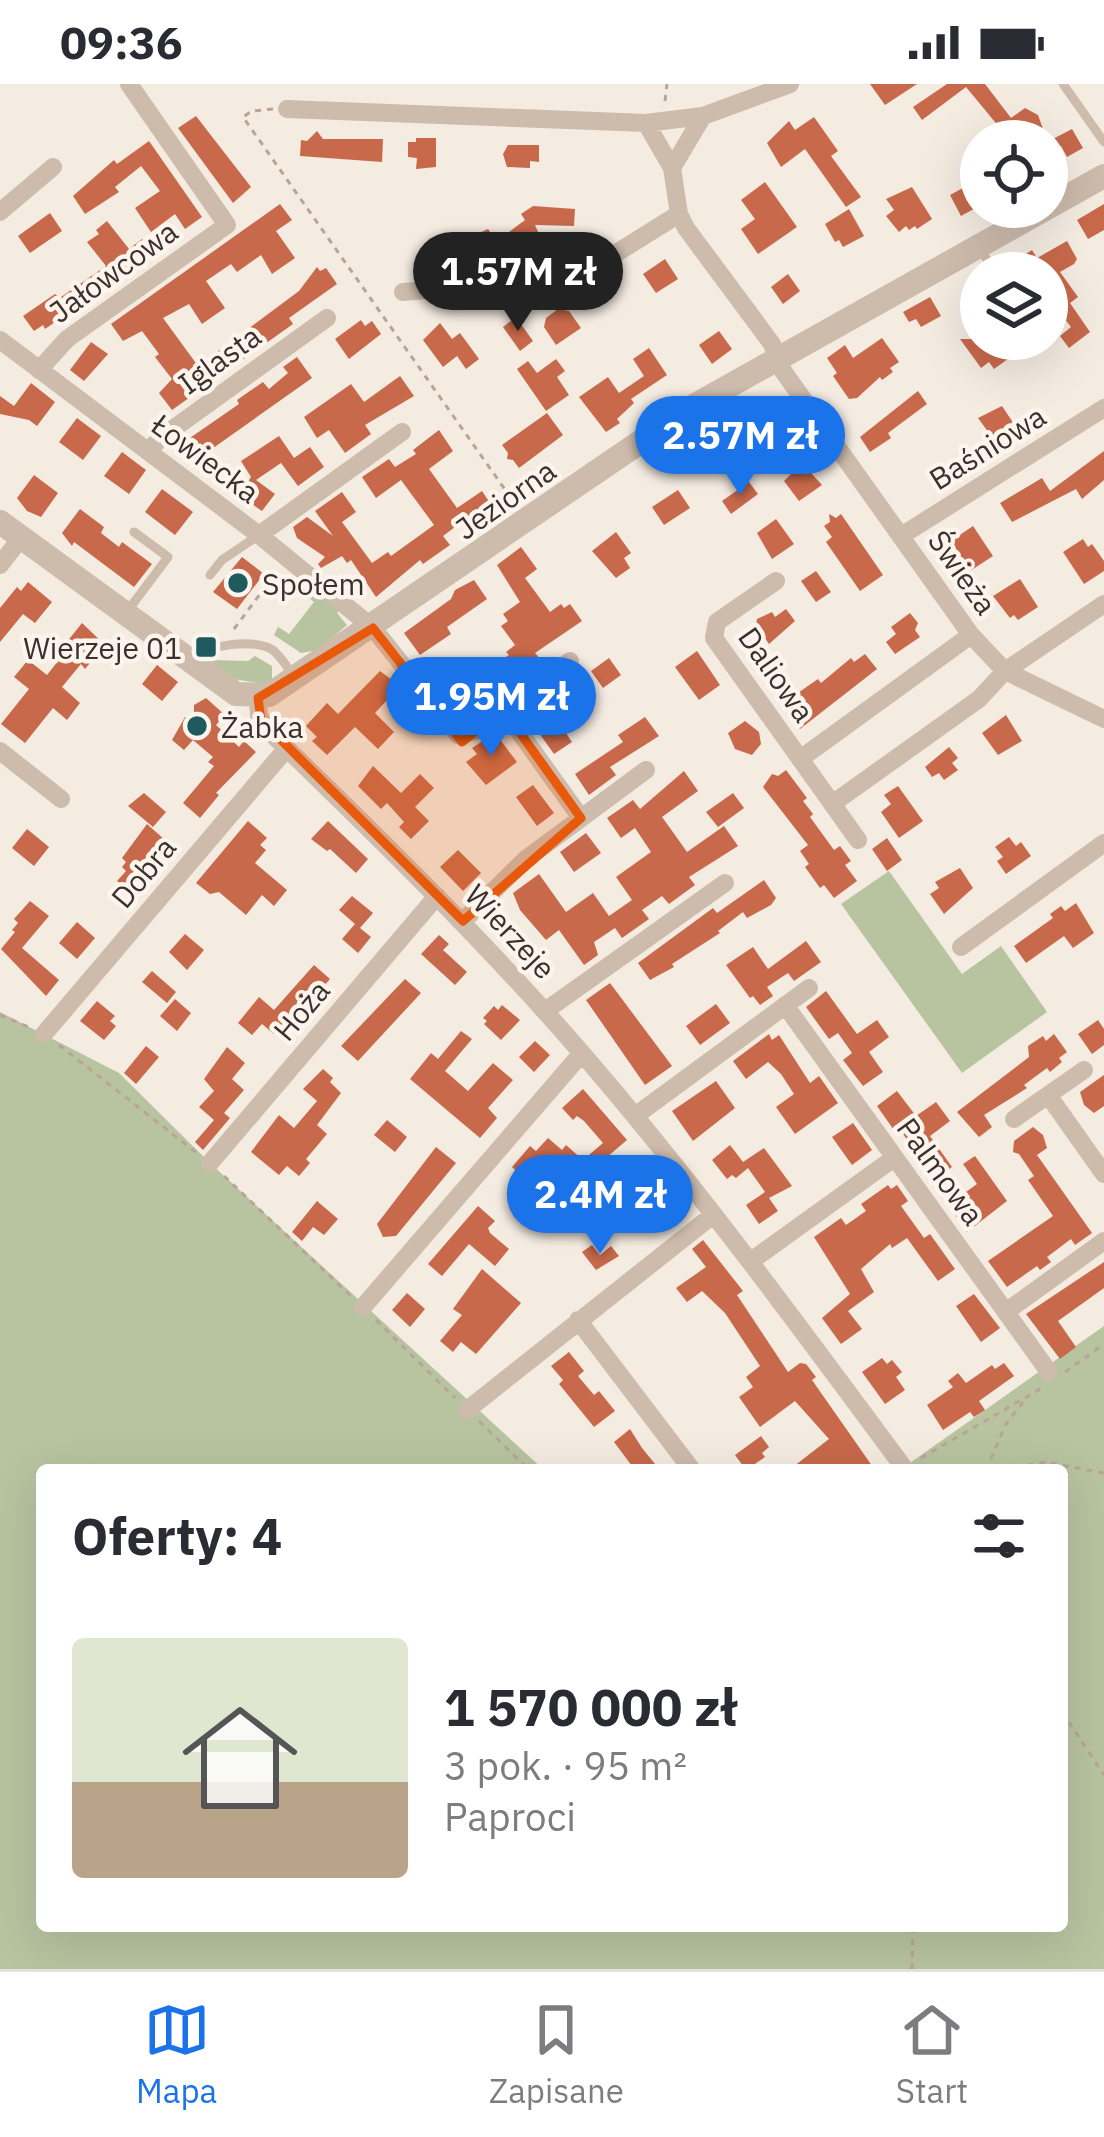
<!DOCTYPE html>
<html lang="pl">
<head>
<meta charset="utf-8">
<style>
  :root { --surface:#fff; --page:#f7f7f7; --text:#2b2b33; --muted:#7c7c81; --line:#e1e1e2; --accent:#1a73e8 }
  body { margin:0; font-family:"IBM Plex Sans",sans-serif; background:var(--page); color:var(--text); height:100vh; display:flex; flex-direction:column; font-size:45px; white-space:nowrap }
  * { box-sizing:border-box; margin:0 }
  p { font-size:39px; color:var(--muted) }
  .icon { flex:none; width:66px; height:66px; fill:none; stroke:currentColor; stroke-width:2; stroke-linecap:round; stroke-linejoin:round }
  .map { position:relative; flex:1; overflow:hidden }
  .side { position:absolute; left:36px; top:1380px; width:1032px; height:468px; display:flex; flex-direction:column; background:var(--surface); border-radius:12px; box-shadow:0 12px 48px #0002 }
  .side>* { flex:none }
  .tools { position:absolute; left:960px; top:36px; display:grid; gap:24px }
  .tools a { display:grid; place-items:center; width:108px; height:108px; border-radius:50%; background:var(--surface); box-shadow:0 12px 48px #0002; font-size:60px }
  .price { position:absolute; translate:-50% -102px; padding:0 27px; border-radius:42px; background:var(--accent); color:#fff; font-size:39px; line-height:78px; filter:drop-shadow(0 3px 6px #0008) }
  .price::after { content:''; position:absolute; left:50%; top:72px; width:36px; height:27px; margin-left:-18px; background:inherit; clip-path:polygon(0 0,100% 0,50% 100%) }
  .price.active { background:#222; color:#fff }
  ul { padding:0; list-style:none }
  li { display:flex; align-items:center; gap:36px; height:300px; padding:0 36px }
  li span { display:grid; place-items:center; flex:none; width:336px; height:240px; border-radius:12px; color:#555 }
  li>.icon { margin-inline-start:auto }
  span .icon { width:144px; height:144px; fill:#fffc; stroke-width:1 }
  li b { font-size:51px }
  h2 { display:flex; justify-content:space-between; align-items:center; height:144px; padding:0 36px; font-size:51px }
  .status { display:flex; justify-content:space-between; align-items:center; height:84px; padding:0 60px; background:var(--surface); direction:ltr }
  .status svg { height:33px; fill:currentColor }
  .dock { display:flex; justify-content:space-around; align-items:center; height:168px; border-top:3px solid var(--line); background:var(--surface); font-size:33px; color:var(--muted) }
  .dock a { display:grid; justify-items:center; gap:6px }
  .dock .active { color:var(--accent) }
  .map>svg:first-child { display:block }
  .green { fill:#b8c4a0 }
  .building { fill:#c8694b }
  .lines { fill:none; stroke-linecap:round; stroke-linejoin:round }
  .path { stroke:#b9a596; stroke-width:3; stroke-dasharray:6 6; stroke-linecap:butt }
  .service { stroke:#cdbbac; stroke-width:9 }
  .minor { stroke:#cdbbac; stroke-width:18 }
  .tertiary { stroke:#cdbbac; stroke-width:24 }
  .marked { fill:#e8590c; fill-opacity:0.2; stroke:#e8590c; stroke-width:9; stroke-linejoin:round }
  .poi-dot { fill:#1f5a5e; stroke:#fbf5ee; stroke-width:4.5 }
  .labels { text-anchor:middle; dominant-baseline:central; stroke-width:9; stroke-linejoin:round; paint-order:stroke }
  .street-label { font-size:30px; fill:#3b302b; stroke:#fbf5ee }
  .poi-label { font-size:30px; fill:#3b302b; stroke:#fbf5ee; text-anchor:start }
</style>
</head>
<body>
<div class="status"><b>09:36</b><svg viewBox="0 0 49 12"><path d="M0 12V9h3v3zM5 12V6h3v6zM10 12V3h3v9zM15 12V0h3v12zM26 1h20v11H26zM47 4h2v5h-2z"/></svg></div>
<div class="map">
<svg width="1104" height="1885" viewBox="0 0 1104 1885">
  <rect width="100%" height="100%" fill="#f4ebe1"/>
  <path class="green" d="M311,505L341,525L337,529L347,541L318,566L301,569L274,551L278,543L289,550L314,518L304,510Z
    M255,572L272,582V595L265,600L233,595L209,576L248,577Z
    M889,787L962,890L1001,862L1047,928L962,989L841,820Z
    M0,928L119,989L210,1079L544,1386H42V1842H1062V1386H900L1104,1242V1885H0Z"/>
  <path class="building" d="M870,0H917L885,21Z
    M947,0H985L1011,34L1025,24L1038,31L1043,45L1028,57L1020,46L1009,55L966,3L922,36L913,23Z
    M196,32L251,103L233,119L178,44Z
    M814,33L838,67L831,72L861,113L846,123L805,65L781,83L767,59L789,37L795,46Z
    M1072,45L1083,64L1067,73L1061,62L1047,58Z
    M317,47L323,55H383L382,78L300,72L301,56L307,57Z
    M416,54H436V83L416,85L417,74L408,73V58H416Z
    M149,57L202,133L185,145L175,130L151,148L135,124L160,107L141,82L115,103L119,108L85,130L73,112L114,76L117,80Z
    M508,61H539V78L530,77V84L507,83L503,70Z
    M765,98L797,143L758,170L741,145L755,135L741,116Z
    M972,99L981,121L961,132L950,111Z
    M912,103L932,135L917,145L915,142L909,146L906,142L899,148L886,132L894,126L886,115Z
    M280,120L292,136L276,147L295,174L272,190L261,171L237,188L231,180L206,197L225,224L202,240L189,220L163,234L198,282L299,207L317,183L320,187L326,184L337,200L289,234L293,240L172,326L159,309L172,295L155,273L159,270L142,247L123,257L111,240Z
    M1104,120V146L1088,155L1077,136Z
    M533,122L575,125L574,142L535,141L545,163L532,172L509,148L525,136L521,130Z
    M849,125L864,152L843,163L839,156L835,158L825,140Z
    M50,129L62,147L30,169L18,152Z
    M107,137L129,165L142,155L154,172L79,226L77,223L45,245L43,241L34,247L23,232L55,210L64,216L61,213L106,182L87,158L99,150L96,146Z
    M488,145L500,161L477,179L461,157Z
    M1067,157L1077,175L1074,180L1060,188L1078,213L1070,219L1090,248L1069,264L1060,252L1071,243L1058,226L1057,217L1047,210V189H1004L1003,185L1032,166L1037,174Z
    M665,175L678,195L656,209L643,190Z
    M788,190L800,207L783,220L771,203Z
    M930,213L941,232L921,243L916,235L909,238L903,228Z
    M558,225L569,227L581,244L556,261L544,243L546,234Z
    M516,233L533,257L520,267L503,243Z
    M361,236L365,242L372,237L381,250L349,275L335,255Z
    M440,239L452,255L460,249L479,275L466,285L457,272L443,283L423,256Z
    M719,247L732,265L712,280L699,261Z
    M882,254L899,278L890,284L893,288L882,296L880,293L857,314L849,315L833,292L837,289L827,274L845,261L853,274Z
    M960,255H987L997,268L1012,257L1019,267L994,285L989,278L981,284Z
    M91,258L108,270L84,297L70,286Z
    M649,264L667,291L631,315L634,319L617,335L620,339L606,348L579,313L608,293L619,309L644,292L633,275Z
    M297,273L312,294L199,374L187,356L239,320L237,316L263,298L269,305L288,289L283,283Z
    M556,275L565,287L557,293L569,311L546,327L517,285L528,277L537,289Z
    M400,292L414,312L365,341L371,350L345,369L329,346L317,354L304,333L351,300L364,318Z
    M31,299L55,318L37,342L29,336L0,330V312L14,322Z
    M918,307L927,320L888,349L891,354L870,368L860,353Z
    M1002,322L1014,340L1009,343L1013,348L997,360L978,334Z
    M755,324L770,334L781,354L745,379L749,385L739,392L711,353Z
    M547,329L563,351L519,384L513,376L507,375L508,369L502,361Z
    M77,334L101,352L83,376L59,358Z
    M439,346L453,367L429,385L457,424L482,407L496,428L469,447L463,437L443,452L450,461L423,480L420,476L376,513L351,476L347,479L342,472L321,484L318,480L325,473L297,454L293,443L307,433L333,452L315,427L342,408L356,428L342,438L372,479L388,468L391,472L434,441L401,396L376,414L362,393L389,375L395,383L416,370L413,366Z
    M279,352L294,374L310,363L324,383L298,402L281,379L256,396L275,410L262,427L239,411L251,393L241,377Z
    M1104,367V396L1082,415L1076,405L1012,438L1000,419L1042,394L1050,407Z
    M122,368L146,386L129,410L104,392Z
    M802,379L822,401L799,417L784,397Z
    M34,391L58,409L41,433L27,427L17,414Z
    M749,398L758,410L731,430L722,417Z
    M162,405L193,428L175,451L145,428Z
    M678,406L690,424L664,441L652,423Z
    M80,425L104,443L101,449L119,463L122,458L152,480L134,503L74,458L72,462L62,449Z
    M829,430L836,434L841,430L883,491L860,507L826,458L832,453L824,442L830,438Z
    M776,435L794,460L772,475L757,449Z
    M973,442L993,472L970,487L951,457Z
    M616,448L631,469L624,474L630,484L616,494L592,467Z
    M1083,455L1088,463L1092,460L1104,477V487L1084,500L1063,468Z
    M521,463L537,485L525,494L550,528L561,520L564,524L570,520L582,537L535,569L542,577L534,583L476,622L473,618L467,622L454,605L509,571L506,568L515,561L501,542L508,537L503,530L520,518L497,481Z
    M242,473L264,490L237,525L213,508Z
    M816,487L831,508L816,518L801,497Z
    M1020,495L1038,523L1018,536L1014,531L1010,534L993,512Z
    M474,496L487,515L447,543L451,550L420,571L404,549L451,515L455,506Z
    M28,498L52,518L35,539L23,530L0,558V524L17,503L21,507Z
    M786,525L795,537L769,560L756,541L757,535L772,528L775,533Z
    M910,529L918,539L915,546L920,553L895,570L886,558L896,550L891,543Z
    M82,539L105,561L85,585L81,580L62,603L80,619L67,636L53,624L25,659L1,640L29,605L14,593L28,576L47,591L66,567L62,564Z
    M697,567L720,601L699,616L675,583Z
    M865,570L877,585L800,645L782,620L818,595L821,599L851,574L854,578Z
    M609,574L621,591L603,604L591,587Z
    M157,581L178,598L162,617L142,600Z
    M380,587L400,602L375,629L394,648L378,665L355,643L327,671L312,657L317,653L306,642L327,619L338,630Z
    M559,602L575,625L558,637L572,658L554,670L524,628Z
    M206,614L225,631L216,641L239,663L244,657L256,668L216,709L219,711L200,734L183,719L214,682L208,678L213,673L193,656L184,666L172,656L185,633H194V621Z
    M1006,631L1022,657L998,671L982,649Z
    M645,633L659,652L610,683L616,691L589,711L575,690L623,658L618,651Z
    M745,637L759,648L761,660L752,671L735,665L728,649Z
    M495,649L517,678L486,701L466,678L477,670L472,664Z
    M949,663L958,674L952,679L958,686L944,696L939,689L932,693L925,683Z
    M373,682L401,709L420,690L434,704L415,723L429,737L411,755L399,743L404,738L387,719L381,725L358,702Z
    M786,686L807,714L803,717L813,730L810,733L834,766L840,762L851,777L845,781L857,797L834,814L824,801L820,804L805,783L809,780L800,767L808,761L763,703L772,690L778,692Z
    M684,687L698,707L662,733L675,751L687,768L724,742L738,762L689,793L695,801L669,820L662,812L642,826L649,835L622,854L615,844L594,858L598,871L584,881L559,846L546,856L520,826L513,809L539,790L566,828L593,809L609,832L632,816L616,793L651,768L635,744L621,754L607,734L633,716L640,725Z
    M533,701L554,729L537,742L516,713Z
    M898,702L923,737L899,754L881,728L891,720L884,711Z
    M144,709L166,728L153,743L128,722Z
    M733,709L744,724L718,743L706,728Z
    M248,737L267,754L260,761L266,766L255,779L287,806L274,822L262,811L246,831L219,808L210,810L196,799Z
    M328,737L368,775L356,789L330,765L327,767L311,755Z
    M147,740L174,764L141,800L144,803L136,813L117,797L126,787L122,783L126,778L122,774Z
    M27,745L49,763L34,782L12,764Z
    M586,749L601,769L574,788L560,768Z
    M1009,753L1016,762L1021,758L1031,772L1006,790L997,777L1003,773L995,763Z
    M887,754L902,776L887,787L872,765Z
    M458,766L481,789L463,807L440,783Z
    M960,784L973,804L944,830L930,810L939,804L935,798Z
    M764,796L776,814L771,821L747,834L743,828L718,847L720,849L672,880L674,883L650,896L638,879L713,824L717,829Z
    M352,812L373,829L360,844L371,853L358,869L342,855L355,840L339,826Z
    M30,817L49,832L22,864L59,896L46,912L1,865L15,848L12,846L18,839L14,835Z
    M1076,819L1094,849L1073,864L1064,852L1026,879L1014,862L1053,834L1050,830L1061,822L1065,827Z
    M77,838L95,854L77,875L59,859Z
    M185,850L204,866L187,886L169,868Z
    M439,851L449,860L443,866L467,888L455,901L421,870Z
    M806,857L821,878L794,897L788,889L767,903L773,912L760,921L753,912L750,914L726,881L753,863L768,885Z
    M314,881L330,895L302,927L297,923L274,950L262,940L252,951L238,939L259,913L274,926Z
    M152,887L176,908L167,919L142,898Z
    M405,895L421,909L358,977L341,962Z
    M610,899L672,982L645,1001L586,916Z
    M826,907L857,950L877,936L889,953L869,968L883,988L863,1002L843,976L852,969L838,949L829,955L806,923Z
    M175,915L191,929L177,947L160,932Z
    M97,917L115,932L110,937L116,942L104,956L80,937Z
    M716,920L730,939L700,961L686,942Z
    M502,921L520,936L501,956L484,940L487,937L483,934L494,922L498,926Z
    M1098,936L1104,945V961L1092,970L1078,950Z
    M461,947L472,955L445,987L468,1007L493,979L513,996L488,1024L497,1034L480,1054L410,995L431,969L438,975Z
    M769,950L772,956L779,951L810,999L819,992L838,1019L795,1050L776,1023L794,1010L781,990L768,978L746,995L733,977Z
    M1054,950L1067,968L1059,974L1062,978L1050,988L1047,984L1024,1001L1027,1004L984,1031L992,1043L979,1053L957,1028L1029,973L1028,962L1043,952L1046,957Z
    M535,957L550,971L534,988L519,973Z
    M146,962L159,973L136,1000L124,989Z
    M227,963L245,979L232,995L244,1006L224,1029L230,1034L203,1066L195,1058L214,1036L199,1023L214,1007L204,995Z
    M323,985L333,994L330,998L341,1009L317,1041L327,1050L306,1075L310,1079L299,1092L287,1082L279,1091L251,1068L279,1031L294,1044L317,1017L303,1005Z
    M1104,991V1022L1094,1029L1084,1021L1080,1008Z
    M716,997L735,1024L693,1057L672,1027Z
    M583,1005L627,1056L594,1084L612,1104L644,1077L658,1094L615,1132L594,1106L581,1117L543,1083L532,1093L527,1089L524,1094L512,1083L530,1062L536,1067L548,1054L562,1066L566,1061L583,1076L603,1059L584,1037L577,1032L573,1036L562,1024Z
    M897,1007L916,1032L936,1018L950,1037L930,1052L952,1083L931,1097L901,1046L896,1049L877,1022Z
    M387,1036L407,1053L395,1068L374,1051Z
    M853,1039L872,1066L852,1081L832,1053Z
    M1033,1043L1043,1051L1047,1064L1037,1071L1092,1149L1075,1161L1071,1155L1047,1173L1051,1178L1040,1186L1037,1182L1007,1203L988,1177L1053,1132L1028,1096L1034,1092L1019,1070L1013,1068L1014,1057Z
    M730,1061L743,1078L764,1064L792,1102L769,1114L778,1127L759,1140L746,1121L765,1108L748,1084L736,1094L732,1091L727,1095L712,1076Z
    M436,1063L456,1079L396,1152L383,1153L377,1140Z
    M975,1072L1007,1117L967,1148L948,1121L977,1100L963,1080Z
    M888,1101L891,1105L897,1101L908,1117L901,1122L924,1154L930,1150L955,1185L938,1197L907,1154L892,1164L890,1160L861,1185L874,1208L848,1227L862,1245L841,1260L822,1234L850,1210L814,1153L841,1134L846,1141L866,1127L861,1120Z
    M317,1117L338,1135L324,1151L313,1143L302,1157L292,1148Z
    M478,1122L495,1137L488,1144L490,1149L509,1165L495,1182L469,1160L442,1192L428,1180Z
    M703,1156L743,1207L737,1211L788,1288L800,1279L806,1280L816,1293L812,1296L875,1386H789L829,1355L795,1317L760,1343L739,1313L753,1303L746,1293L760,1282L725,1229L702,1207L687,1218L676,1204L706,1183L692,1165Z
    M592,1161L600,1171L611,1162L619,1172L596,1186L582,1168Z
    M1104,1178V1204L1058,1237L1076,1263L1060,1275L1026,1230Z
    M482,1185L521,1219L476,1270L461,1258L453,1268L440,1257L462,1231L453,1225Z
    M407,1209L425,1225L410,1243L392,1226Z
    M974,1210L1000,1244L981,1258L956,1222Z
    M569,1268L584,1287L578,1292L594,1311L599,1307L615,1327L594,1343L559,1300L563,1296L551,1282Z
    M882,1274L887,1280L892,1276L902,1288L896,1293L905,1306L885,1320L862,1288Z
    M1004,1279L1014,1292L979,1317L985,1326L974,1333L970,1328L943,1346L927,1321L953,1303L948,1297L958,1289L966,1299L992,1281L995,1285Z
    M630,1345L642,1364L660,1386H635L614,1358Z
    M761,1352L769,1363L762,1369L765,1373L746,1386L735,1371Z"/>
  <g class="lines">
    <path class="path" d="M665,17L667,0
      M273,25L252,27L243,33L513,417
      M234,545L275,490
      M0,931L31,944
      M59,961L198,1070
      M224,1092L352,1213
      M376,1236L455,1314
      M1065,1288L1104,1260
      M479,1337L529,1386
      M921,1374L1042,1304
      M986,1386L1006,1340L1024,1317
      M1004,1386L1045,1378L1104,1389
      M1062,1628L1104,1691
      M912,1885L913,1842"/>
    <path class="service" d="M1063,0L1104,58
      M981,166L995,189
      M1047,220L1050,222
      M210,491L222,476L259,451
      M126,529L168,473L134,448
      M190,576C204,561 257,553 274,567C281,573 287,583 293,591"/>
    <path class="minor" d="M287,25L646,39L703,32L790,0
      M646,39L672,84L703,32
      M672,84L679,130L686,144L772,260L783,287L971,551L1005,587L1104,635
      M0,128L53,83
      M403,208L578,193L679,130
      M0,256L259,451L373,544L458,651L475,647L570,577
      M39,286L67,255L227,141L129,0
      M149,368L159,355L327,234
      M259,451L402,348
      M901,452L1104,324
      M0,481L21,454
      M776,497L717,538L714,554L858,756
      M258,614L259,632L269,647C376,751 482,854 580,967C695,1100 799,1242 904,1384
      M503,625L581,734
      M0,667L61,715
      M800,675L971,551
      M832,720L979,615L1005,587L1104,520
      M463,837L526,775L646,686
      M961,863L1104,759
      M785,921L1049,1288
      M545,927L725,799
      M44,950L287,664
      M1048,1011L1104,1090
      M635,1032L809,904
      M1014,1035L1084,986
      M210,1079L437,812
      M751,1177L894,1074
      M363,1223L582,969
      M1007,1227L1104,1157
      M578,1236L692,1386
      M467,1326L713,1131"/>
    <path class="tertiary" d="M0,438L236,610L269,611L690,324L1104,92"/>
  </g>
  <path class="marked" d="M373,544L462,658L503,625L581,734L463,837L261,636L258,614Z"/>
  <g class="poi-dot">
    <circle cx="238" cy="499" r="12"/>
    <rect x="194" y="551" width="24" height="24" rx="6"/>
    <circle cx="197" cy="642" r="12"/>
  </g>
  <g class="labels">
    <g class="street-label">
      <text transform="translate(113 187) rotate(-36)">Jałowcowa</text>
      <text transform="translate(219 275) rotate(-36)">Iglasta</text>
      <text transform="translate(987 363) rotate(-32)">Baśniowa</text>
      <text transform="translate(206 374) rotate(37)">Łowiecka</text>
      <text transform="translate(505 415) rotate(-35)">Jeziorna</text>
      <text transform="translate(963 488) rotate(55)">Świeża</text>
      <text transform="translate(777 590) rotate(55)">Daliowa</text>
      <text transform="translate(143 788) rotate(-50)">Dobra</text>
      <text transform="translate(511 847) rotate(47)">Wierzeje</text>
      <text transform="translate(301 926) rotate(-50)">Hoża</text>
      <text transform="translate(941 1087) rotate(54)">Palmowa</text>
    </g>
    <g class="poi-label">
      <text x="262" y="499">Społem</text>
      <text x="182" y="563" text-anchor="end">Wierzeje 01</text>
      <text x="221" y="642">Żabka</text>
    </g>
  </g>
</svg>
<div class="tools">
<a><svg class="icon" aria-label="locate" viewBox="0 0 24 24"><circle cx="12" cy="12" r="6"/><path d="M12 2v4M12 18v4M2 12h4M18 12h4"/></svg></a>
<a><svg class="icon" aria-label="layers" viewBox="0 0 24 24"><path d="M12 4l9 5-9 5-9-5zM3 14l9 5 9-5"/></svg></a>
</div>
<b class="price active" style="left:518px;top:250px">1.57M zł</b>
<b class="price" style="left:740px;top:414px">2.57M zł</b>
<b class="price" style="left:491px;top:675px">1.95M zł</b>
<b class="price" style="left:600px;top:1173px">2.4M zł</b>
<section class="side">
<h2>Oferty: 4<svg class="icon" aria-label="filters" viewBox="0 0 24 24"><path d="M4 7h16M4 17h16"/><circle cx="9" cy="7" r="2"/><circle cx="15" cy="17" r="2"/></svg></h2>
<ul>
<li><span style="background:linear-gradient(#dfe7d0 60%,#b9a48a 0)"><svg class="icon" aria-label="home" viewBox="0 0 24 24"><path d="M3 11l9-7 9 7M6 9v11h12V9"/></svg></span><div><b>1 570 000 zł</b><p>3 pok. · 95 m²</p><p>Paproci</p></div></li>
</ul>
</section>
</div>
<nav class="dock">
<a class="active"><svg class="icon" aria-label="map" viewBox="0 0 24 24"><path d="M3 6l6-2 6 2 6-2v14l-6 2-6-2-6 2zM9 4v14M15 6v14"/></svg>Mapa</a>
<a><svg class="icon" aria-label="saved" viewBox="0 0 24 24"><path d="M7 4h10v16l-5-4-5 4z"/></svg>Zapisane</a>
<a><svg class="icon" aria-label="home" viewBox="0 0 24 24"><path d="M3 11l9-7 9 7M6 9v11h12V9"/></svg>Start</a>
</nav>
</body>
</html>
